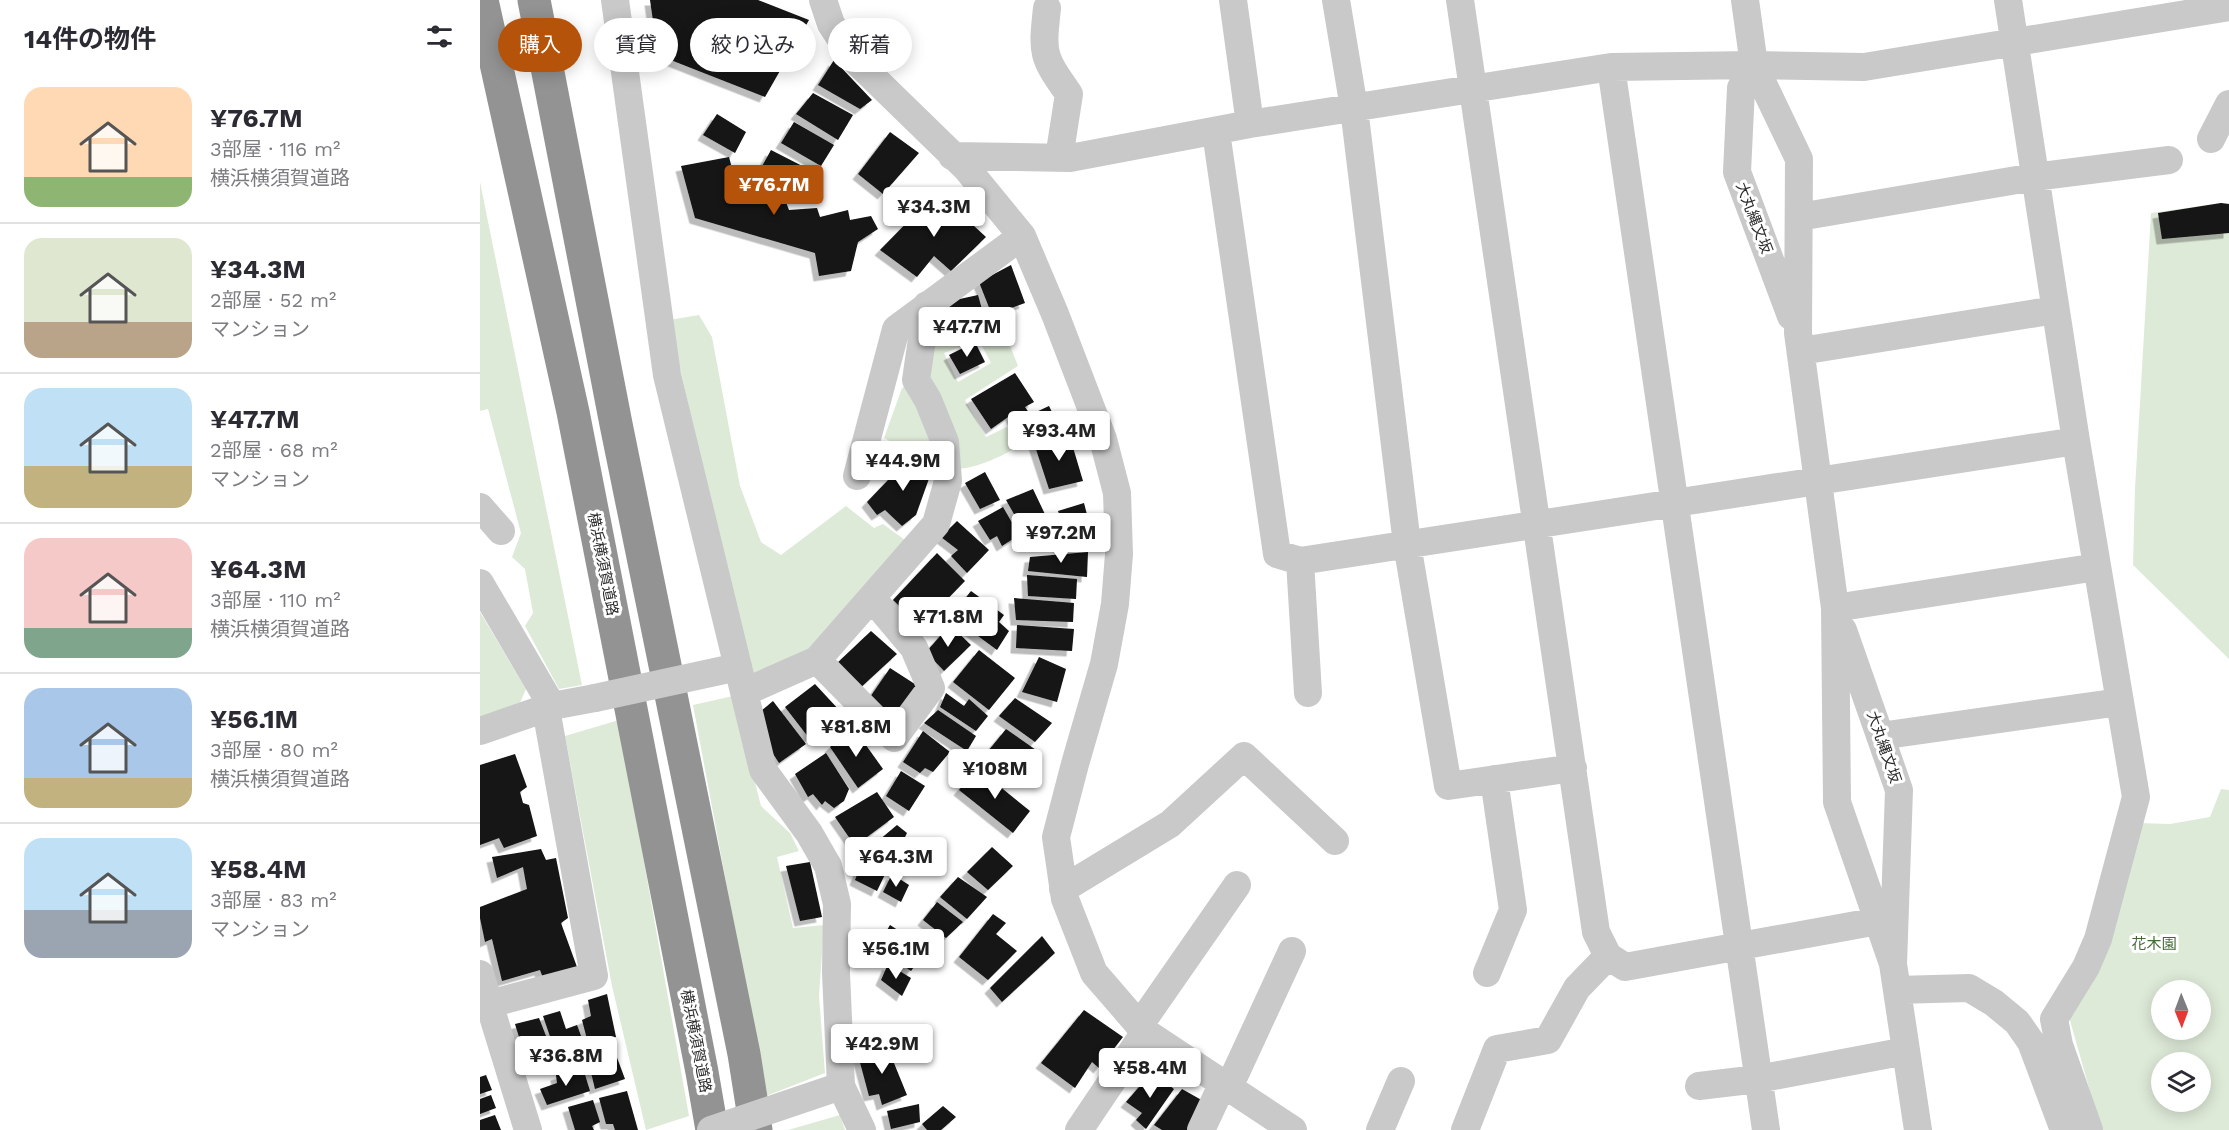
<!DOCTYPE html>
<html lang="ja">
<head>
<meta charset="utf-8">
<style>
  :root { --surface:#fff; --page:#f2f2f3; --text:#2b2b33; --muted:#7c7c81; --line:#e1e1e2; --accent:#b45309 }
  body { margin:0; font-family:"Work Sans","Noto Sans JP",sans-serif; background:var(--page); color:var(--text); height:100vh; display:flex; flex-direction:column; font-size:22px; white-space:nowrap }
  * { box-sizing:border-box; margin:0 }
  p { font-size:20px; color:var(--muted) }
  .icon { flex:none; width:33px; height:33px; fill:none; stroke:currentColor; stroke-width:2; stroke-linecap:round; stroke-linejoin:round }
  .map { position:relative; flex:1; overflow:hidden }
  .drawer { display:flex; flex-direction:column; background:var(--surface); width:480px }
  .drawer>* { flex:none }
  .top-card { position:absolute; left:18px; top:18px; width:570px; height:54px; display:flex; gap:12px }
  .needle { width:39px; rotate:179deg }
  .tools { position:absolute; left:1671px; top:980px; display:grid; gap:12px }
  .tools a { display:grid; place-items:center; width:60px; height:60px; border-radius:50%; background:var(--surface); box-shadow:0 3px 15px #0003; font-size:30px }
  .price { position:absolute; translate:-50% -51px; padding:0 14px; border-radius:6px; background:#fff; color:#222; font-size:20px; line-height:39px; filter:drop-shadow(0 2px 3px #0008) }
  .price::after { content:''; position:absolute; left:50%; top:36px; width:18px; height:14px; margin-left:-9px; background:inherit; clip-path:polygon(0 0,100% 0,50% 100%) }
  .price.current { background:var(--accent); color:#fff }
  ul { padding:0; list-style:none }
  li { display:flex; align-items:center; gap:18px; height:150px; padding:0 24px }
  li+li { border-top:2px solid var(--line) }
  li span { display:grid; place-items:center; flex:none; width:168px; height:120px; border-radius:18px; color:#555 }
  li>.icon { margin-inline-start:auto }
  span .icon { width:72px; height:72px; fill:#fffc; stroke-width:1 }
  li b { font-size:26px }
  h2 { display:flex; justify-content:space-between; align-items:center; height:72px; padding:0 24px; font-size:26px }
  .tag { padding:0 21px; border-radius:27px; background:var(--surface); box-shadow:0 3px 15px #0003; font-size:21px; line-height:54px }
  .tag.current { background:var(--accent); color:#fff }
  main { display:flex; flex:1; min-height:0 }
  .map>svg:first-child { display:block }
  .green { fill:#deead8; fill-rule:evenodd }
  .building { fill:#131313; filter:url(#shadow) }
  .lines { fill:none; stroke-linecap:round; stroke-linejoin:round }
  .minor { stroke:#c9c9c9; stroke-width:28 }
  .highway { stroke:#939393; stroke-width:33 }
  .minor-bridge { stroke:#c9c9c9; stroke-width:28 }
  .labels { text-anchor:middle; dominant-baseline:central; stroke-width:6; stroke-linejoin:round; paint-order:stroke }
  .street-label { font-size:15px; fill:#2c2c2c; stroke:#fff }
  .park-label { font-size:15px; fill:#456838; stroke:#fff }
</style>
</head>
<body>
<main>
<section class="drawer">
<h2>14件の物件<svg class="icon" aria-label="filters" viewBox="0 0 24 24"><path d="M4 7h16M4 17h16"/><circle cx="9" cy="7" r="2"/><circle cx="15" cy="17" r="2"/></svg></h2>
<ul>
<li><span style="background:linear-gradient(#ffd9b3 75%,#8fb573 0)"><svg class="icon" aria-label="home" viewBox="0 0 24 24"><path d="M3 11l9-7 9 7M6 9v11h12V9"/></svg></span><div><b>¥76.7M</b><p>3部屋 · 116 m²</p><p>横浜横須賀道路</p></div></li>
<li><span style="background:linear-gradient(#dfe7d0 70%,#b9a48a 0)"><svg class="icon" aria-label="home" viewBox="0 0 24 24"><path d="M3 11l9-7 9 7M6 9v11h12V9"/></svg></span><div><b>¥34.3M</b><p>2部屋 · 52 m²</p><p>マンション</p></div></li>
<li><span style="background:linear-gradient(#bfe0f5 65%,#c2b280 0)"><svg class="icon" aria-label="home" viewBox="0 0 24 24"><path d="M3 11l9-7 9 7M6 9v11h12V9"/></svg></span><div><b>¥47.7M</b><p>2部屋 · 68 m²</p><p>マンション</p></div></li>
<li><span style="background:linear-gradient(#f6c9c9 75%,#7fa58c 0)"><svg class="icon" aria-label="home" viewBox="0 0 24 24"><path d="M3 11l9-7 9 7M6 9v11h12V9"/></svg></span><div><b>¥64.3M</b><p>3部屋 · 110 m²</p><p>横浜横須賀道路</p></div></li>
<li><span style="background:linear-gradient(#a9c7e8 75%,#c2b280 0)"><svg class="icon" aria-label="home" viewBox="0 0 24 24"><path d="M3 11l9-7 9 7M6 9v11h12V9"/></svg></span><div><b>¥56.1M</b><p>3部屋 · 80 m²</p><p>横浜横須賀道路</p></div></li>
<li><span style="background:linear-gradient(#bfe0f5 60%,#9aa5b1 0)"><svg class="icon" aria-label="home" viewBox="0 0 24 24"><path d="M3 11l9-7 9 7M6 9v11h12V9"/></svg></span><div><b>¥58.4M</b><p>3部屋 · 83 m²</p><p>マンション</p></div></li>
</ul>
</section>
<div class="map">
<svg width="1749" height="1130" viewBox="0 0 1749 1130">
  <defs>
    <filter id="shadow"><feDropShadow dx="-5.5" dy="5.5" stdDeviation="0" flood-color="#0004"/></filter>
  </defs>
  <rect width="100%" height="100%" fill="#fff"/>
  <path class="green" d="M0,182L102,685L79,689L45,626L53,613L45,569L32,557L41,533L8,409L0,411Z
    M1741,203L1749,204V659L1653,565L1655,489L1671,213Z
    M219,315L232,337L260,486L281,542L301,555L366,506L394,528L403,524L429,543L332,654L271,680L189,320Z
    M524,321V330L464,353L478,382L511,363L501,344L527,338L538,366L485,400L506,437L529,426L535,434L548,427L553,435C534,452 487,476 461,467C452,464 443,452 435,446L426,450L404,438L422,388L441,377L451,328L459,342Z
    M0,612L46,689L37,710L0,720Z
    M253,696L281,806L310,833L319,851L297,857L313,928L344,925L339,996L345,1073L286,1096L213,705Z
    M139,720L209,1116L166,1130L132,986L85,736Z
    M1741,789L1749,790V1130H1621L1587,1010L1657,823L1690,824L1730,817ZM1682,990H1720V1029H1682ZM1682,1062H1720V1101H1682Z
    M360,1115L365,1130H308Z"/>
  <path class="building" d="M170,0H278L329,20L285,97L178,55Z
    M354,60L392,100L380,109L338,85Z
    M333,93L373,115L358,140L316,114Z
    M237,114L266,132L255,153L223,135Z
    M314,122L354,145L341,166L301,143Z
    M410,132L439,153L403,194L378,174Z
    M291,150L334,172L323,191L281,168Z
    M249,157L256,183L277,182L279,195L302,192L309,210L337,208L340,217L368,210L370,220L391,216L398,229L378,242L371,271L339,276L335,253L215,218L201,166Z
    M457,192L506,237L471,271L454,256L437,277L400,250Z
    M1741,203L1749,204V233L1682,239L1678,213Z
    M531,265L545,303L512,315L499,282Z
    M498,295L505,320L462,333L456,315L470,311L466,302Z
    M495,342L505,362L480,374L469,355Z
    M535,373L554,402L545,407L552,417L536,426L531,415L511,429L491,399Z
    M569,406L575,418L558,426L554,413Z
    M589,434L603,481L569,489L554,443Z
    M433,454L451,473L436,515L422,526L405,510L397,515L387,502Z
    M505,472L520,500L500,509L485,483Z
    M553,489L572,529L550,542L526,500Z
    M604,503L611,530L588,539L578,511Z
    M523,507L539,535L522,546L517,536L510,540L498,521Z
    M477,521L509,550L487,573L471,556L478,550L461,537Z
    M608,552L607,577L548,571L550,557Z
    M457,553L485,581L448,619L437,608L429,615L413,600Z
    M547,575L597,579L596,599L548,596Z
    M491,591L524,615L519,622L529,631L517,650L471,616Z
    M534,598L594,603L593,622L536,620Z
    M470,625L491,645L464,671L446,652Z
    M537,625L594,629L592,651L536,648Z
    M391,631L417,654L378,690L354,666Z
    M499,650L535,678L509,710L473,682Z
    M559,657L586,669L577,702L542,692Z
    M410,668L441,688L416,722L388,700Z
    M335,684L360,711L329,738L305,707Z
    M466,693L484,706L489,699L508,716L496,731L460,707Z
    M535,698L572,723L555,742L519,716Z
    M293,701L326,744L299,763L290,749L281,711Z
    M458,710L496,736L487,751L444,723Z
    M373,727L403,769L378,788L350,747Z
    M526,729L556,750L527,785L500,761Z
    M443,731L470,752L453,772L445,768L440,773L423,762Z
    M346,753L369,789L364,801L354,808L345,801L342,805L333,794L328,797L315,774Z
    M35,754L47,787L40,792L43,803L49,805L57,836L24,848L19,838L0,845V765Z
    M497,768L550,811L533,833L479,790Z
    M421,771L445,786L429,811L406,796Z
    M397,792L414,817L375,846L355,817Z
    M417,825L427,833L413,861L392,846Z
    M512,847L533,866L508,890L487,872Z
    M61,849L66,860L76,858L88,918L81,923L97,967L63,978L60,970L22,981L12,939L5,942L0,918V907L47,889L43,867L17,878L12,857Z
    M394,856L410,864L397,891L375,880L383,860L392,863Z
    M330,862L342,917L320,921L306,866Z
    M412,874L429,885L421,902L403,892Z
    M478,877L507,897L487,919L460,897Z
    M457,902L483,922L466,938L443,920Z
    M513,914L526,923L516,934L537,951L508,980L479,957Z
    M410,925L447,949L431,971L397,947Z
    M562,936L575,953L522,1002L510,988Z
    M408,964L431,978L422,996L401,980Z
    M127,994L136,1037L108,1043L102,1020L111,1016L108,1000Z
    M604,1010L643,1037L619,1068L612,1062L595,1088L561,1063Z
    M80,1011L86,1029L97,1025L104,1044L76,1054L63,1016Z
    M59,1018L73,1054L47,1063L35,1024Z
    M407,1046L427,1095L402,1105L399,1094L389,1096L378,1055Z
    M133,1047L145,1079L115,1089L107,1056Z
    M103,1068L110,1091L67,1105L60,1089L77,1083L76,1075Z
    M672,1072L694,1089L666,1129L656,1120L662,1113L646,1102Z
    M6,1075L12,1090L0,1094V1077Z
    M702,1089L725,1102L709,1130H682L674,1125Z
    M147,1091L158,1130H135L133,1124H126L119,1098Z
    M11,1095L16,1108L0,1114V1099Z
    M113,1100L120,1122L112,1126L114,1130H95L88,1107Z
    M439,1104L440,1122L411,1129L407,1111Z
    M463,1106L476,1117L461,1130H447L442,1124Z
    M15,1115L21,1130H0V1120Z"/>
  <g class="lines">
    <path class="minor" d="M135,0L187,375L283,770L329,833L348,866L357,904L356,973L361,1086L382,1130
      M343,0L351,24L374,59L487,169L542,236L575,314L623,439L637,493L639,554L635,604L624,664L595,764L576,837L585,899L614,973L665,1032L813,1130
      M753,0L770,124
      M856,0L874,108L927,544L968,786L1093,768
      M980,0L1116,932L1128,956L1145,967L1398,921
      M1265,0L1274,65L1319,159L1318,333L1355,608L1357,802L1413,964
      M1528,0L1596,441L1656,797L1618,939L1606,967L1574,1019L1579,1045L1609,1130
      M567,8C562,54 562,56 589,94L579,158
      M1274,65L1261,88L1257,172L1311,316
      M1131,67L1286,1130
      M736,132L797,554L820,561L828,693
      M1731,139L1749,104
      M472,156L590,158L770,124L1131,67L1274,65L1384,67L1749,7
      M1319,217L1554,177L1689,160
      M1321,351L1575,310
      M377,476L416,329L542,236
      M0,507L21,531
      M820,561L1596,441
      M0,583L72,706
      M1355,608L1617,567
      M1363,630L1419,790L1413,964L1438,1130
      M337,660L456,524L468,481L465,442L448,400L436,380L447,305
      M265,692L337,660L414,738L451,688L434,648L392,598
      M0,731L72,706L115,698
      M1400,736L1640,702
      M583,889L690,824L764,756L855,841
      M1007,973L1033,910L1014,779
      M0,974L48,1130
      M1417,990L1489,988L1514,1003L1537,1022L1551,1042L1584,1130
      M9,1004L114,976L66,709
      M659,1026L757,885
      M1219,1086L1278,1079L1426,1051
      M749,1087L812,951
      M599,1130L665,1032
      M721,1130L743,1083
      M900,1130L921,1081
      M985,1130L1017,1049L1068,1040L1097,988L1128,956"/>
    <path class="highway" d="M2,0L93,412L222,1072L232,1130
      M54,0L136,424L264,1054L276,1130"/>
    <path class="minor-bridge" d="M115,698L258,667
      M231,1130L361,1086"/>
  </g>
  <g class="labels">
    <g class="street-label">
      <text transform="translate(1274 218) rotate(69)">大丸縄文坂</text>
      <text transform="translate(123 564) rotate(79)">横浜横須賀道路</text>
      <text transform="translate(1404 747) rotate(71)">大丸縄文坂</text>
      <text transform="translate(216 1041) rotate(79)">横浜横須賀道路</text>
    </g>
    <g class="park-label">
      <text x="1674" y="944">花木園</text>
    </g>
  </g>
</svg>
<div class="tools">
<a><svg class="needle" viewBox="-14 -14 28 28"><path d="M0-13l5 13h-10z" fill="#e53935"/><path d="M0 13l5-13h-10z" fill="#7c7c81"/></svg></a>
<a><svg class="icon" aria-label="layers" viewBox="0 0 24 24"><path d="M12 4l9 5-9 5-9-5zM3 14l9 5 9-5"/></svg></a>
</div>
<b class="price current" style="left:294px;top:216px">¥76.7M</b>
<b class="price" style="left:454px;top:238px">¥34.3M</b>
<b class="price" style="left:487px;top:358px">¥47.7M</b>
<b class="price" style="left:579px;top:462px">¥93.4M</b>
<b class="price" style="left:423px;top:492px">¥44.9M</b>
<b class="price" style="left:581px;top:564px">¥97.2M</b>
<b class="price" style="left:468px;top:648px">¥71.8M</b>
<b class="price" style="left:376px;top:758px">¥81.8M</b>
<b class="price" style="left:515px;top:800px">¥108M</b>
<b class="price" style="left:416px;top:888px">¥64.3M</b>
<b class="price" style="left:416px;top:980px">¥56.1M</b>
<b class="price" style="left:402px;top:1075px">¥42.9M</b>
<b class="price" style="left:86px;top:1087px">¥36.8M</b>
<b class="price" style="left:670px;top:1099px">¥58.4M</b>
<div class="top-card">
<a class="tag current">購入</a>
<a class="tag">賃貸</a>
<a class="tag">絞り込み</a>
<a class="tag">新着</a>
</div>
</div>
</main>
</body>
</html>
